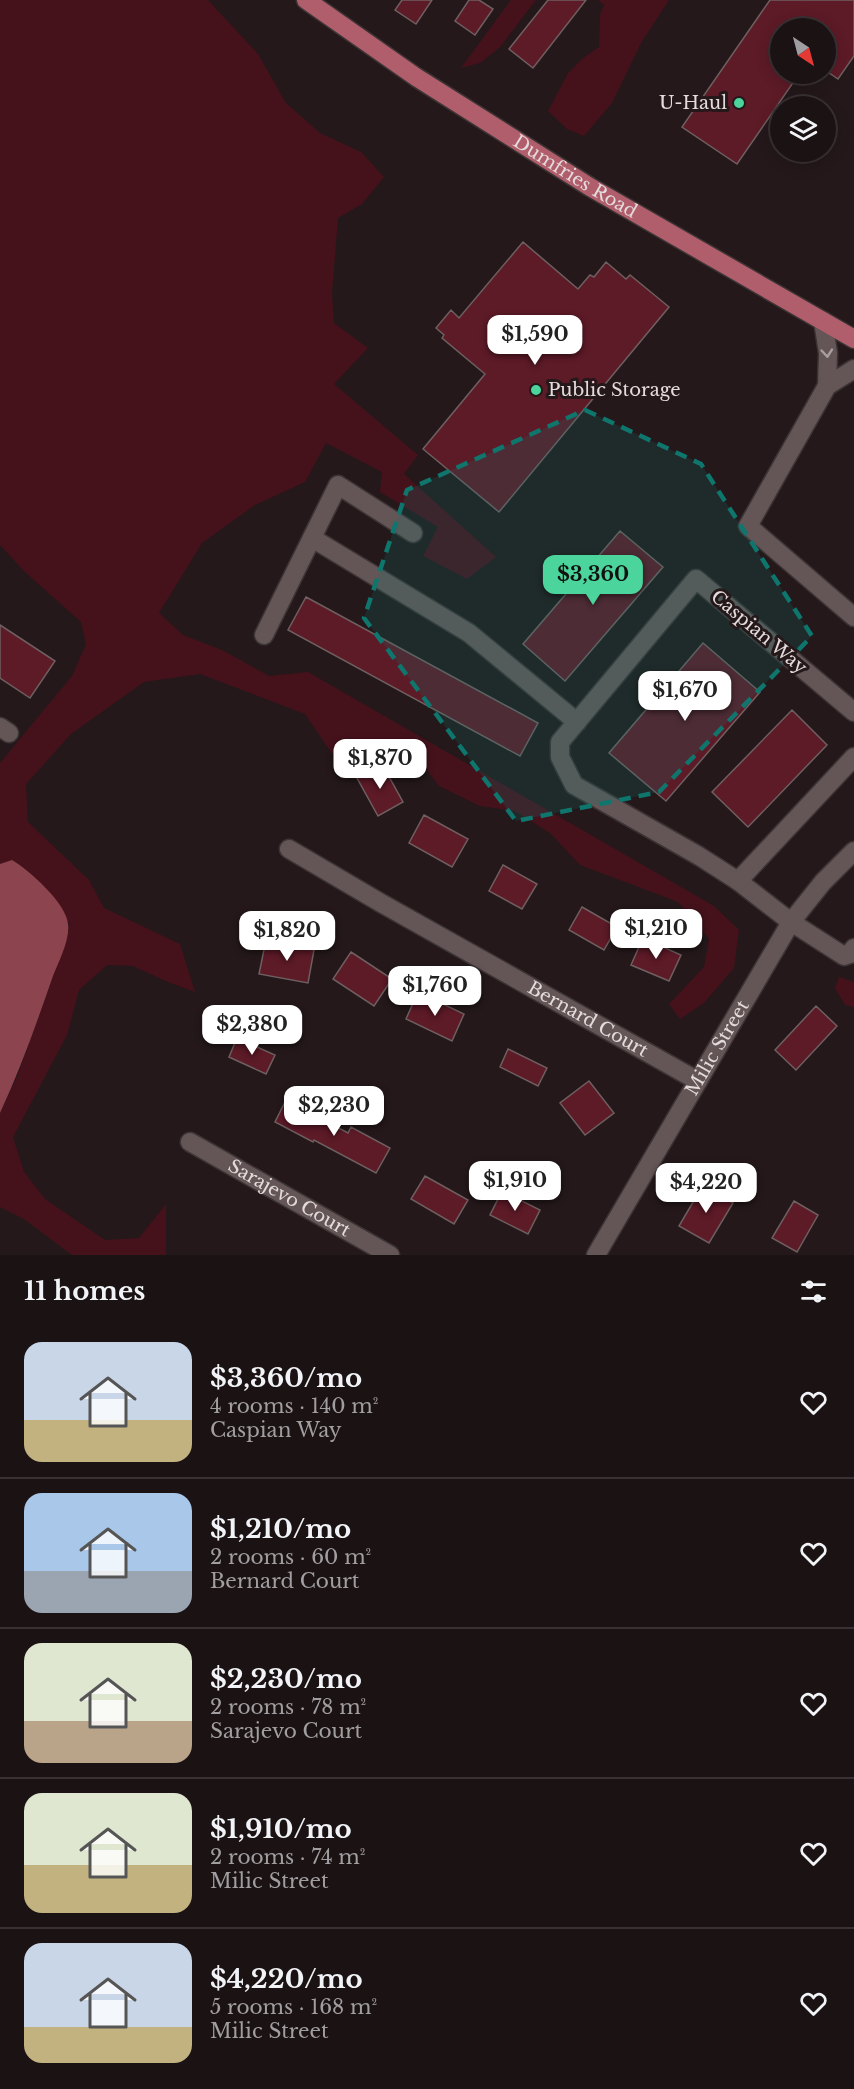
<!DOCTYPE html>
<html lang="en">
<head>
<meta charset="utf-8">
<style>
  :root { --surface:#1b1214; --page:#282022; --text:#f1f3f6; --muted:#a09ea0; --line:#393234; --accent:#4bd49b }
  body { margin:0; font-family:"Libre Baskerville",serif; background:var(--page); color:var(--text); height:100vh; display:flex; flex-direction:column; font-size:22px; white-space:nowrap }
  * { box-sizing:border-box; margin:0 }
  p { font-size:20px; color:var(--muted) }
  .icon { flex:none; width:33px; height:33px; fill:none; stroke:currentColor; stroke-width:2; stroke-linecap:round; stroke-linejoin:round }
  .map { position:relative; height:1255px; overflow:hidden }
  .panel { display:flex; flex-direction:column; background:var(--surface); flex:1 }
  .panel>* { flex:none }
  .needle { width:39px; rotate:144deg }
  .fabs { position:absolute; left:770px; top:18px; display:grid; gap:12px }
  .fabs a { display:grid; place-items:center; width:66px; height:66px; border-radius:50%; background:var(--surface); box-shadow:0 3px 15px #0003,0 0 0 2px var(--line); font-size:30px }
  .price { position:absolute; translate:-50% -51px; padding:0 14px; border-radius:12px; background:#fff; color:#222; font-size:20px; line-height:39px; filter:drop-shadow(0 2px 3px #0008) }
  .price::after { content:''; position:absolute; left:50%; top:36px; width:18px; height:14px; margin-left:-9px; background:inherit; clip-path:polygon(0 0,100% 0,50% 100%) }
  .price.active { background:var(--accent); color:#111 }
  ul { padding:0; list-style:none }
  li { display:flex; align-items:center; gap:18px; height:150px; padding:0 24px }
  li+li { border-top:2px solid var(--line) }
  li span { display:grid; place-items:center; flex:none; width:168px; height:120px; border-radius:18px; color:#555 }
  li>.icon { margin-inline-start:auto }
  span .icon { width:72px; height:72px; fill:#fffc; stroke-width:1 }
  li b { font-size:26px }
  h2 { display:flex; justify-content:space-between; align-items:center; height:72px; padding:0 24px; font-size:26px }
  .map>svg:first-child { display:block }
  .green { fill:#45121c }
  .water { fill:#8c444f }
  .building { fill:#5d1a27; stroke:#6e5f60; stroke-width:1.5 }
  .lines { fill:none; stroke-linecap:round; stroke-linejoin:round }
  .minor-casing { stroke:#3c3334; stroke-width:21 }
  .major-casing { stroke:#3c3334; stroke-width:21 }
  .minor { stroke:#645556; stroke-width:18 }
  .major { stroke:#b05e6b; stroke-width:18 }
  .oneway { stroke:#aa9fa0 }
  .marked { fill:#0f766e; fill-opacity:0.2; stroke:#0f766e; stroke-width:4.5; stroke-dasharray:12 8; stroke-linejoin:round }
  .poi-dot { fill:#4bd49b; stroke:#24181a; stroke-width:2 }
  .labels { text-anchor:middle; dominant-baseline:central; stroke-width:6; stroke-linejoin:round; paint-order:stroke }
  .poi-label { font-size:18px; fill:#e4dbdc; stroke:#24181a; text-anchor:end }
  .street-label { font-size:18px; fill:#e4dbdc; stroke:#24181a }
</style>
</head>
<body>
<div class="map">
<svg width="854" height="1255" viewBox="0 0 854 1255">
  <rect width="100%" height="100%" fill="#24181a"/>
  <path class="green" d="M0,0H208L258,54L286,103L320,133L361,152L384,177L362,204L338,218L332,293L334,323L368,348L334,384L418,455L404,474L496,557L467,579L423,556L438,527L380,492L382,472L326,443L305,482L255,505L202,543L159,613L183,635L222,650L269,676L308,672L714,906L739,930L734,968L704,1003L680,1019L669,1004L704,967L709,939L678,902L580,865L550,833L515,811L480,806L439,786L413,752L370,747L333,755L305,714L200,674L144,682L71,734L26,784L28,822L89,880L104,908L180,944L195,992L168,982L133,966L107,965L79,990L67,1035L13,1137L24,1172L45,1199L105,1240L139,1238L166,1204V1255H72L24,1219L0,1207V1113L17,1077L43,1005L65,942L69,923C52,898 38,875 12,860L0,864V763L72,676L86,644L81,622L25,572L0,545Z
    M511,0H536L500,47L480,63L461,68Z
    M598,0H669L641,43L612,103L584,136L567,129L548,111L568,73L583,58L599,47L600,15L604,5Z
    M839,977L854,982V1007L845,1005L835,988Z"/>
  <path class="water" d="M12,860C28,869 67,904 68,924C70,940 59,961 53,976C37,1022 21,1068 0,1113V864Z"/>
  <path class="building" d="M402,0H432L416,24L395,10Z
    M469,0H479L493,9L475,35L455,21Z
    M548,0H586L533,68L509,49Z
    M770,0H854V56L838,79L825,70V28H780V74H799L737,164L682,127Z
    M523,242L578,289L590,275L594,277L606,262L626,279L630,275L669,307L499,512L423,449L485,374L442,338L444,335L436,328L451,310L459,318Z
    M620,531L663,567L565,681L523,644Z
    M306,597L538,723L520,756L288,630Z
    M0,625L55,661L30,698L0,678Z
    M703,643L760,692L666,801L609,753Z
    M792,710L827,745L748,827L712,792Z
    M382,764L403,802L378,816L357,778Z
    M424,815L468,839L452,867L409,843Z
    M503,865L537,884L522,909L489,891Z
    M582,907L617,927L604,950L569,930Z
    M643,938L681,955L669,981L631,965Z
    M266,940L314,950L308,983L259,974Z
    M351,952L392,979L374,1006L333,979Z
    M418,992L464,1014L452,1041L406,1019Z
    M816,1006L837,1026L796,1070L775,1050Z
    M237,1038L275,1055L266,1074L229,1057Z
    M508,1049L547,1068L538,1086L500,1067Z
    M589,1081L614,1113L585,1135L560,1103Z
    M286,1100L348,1133L351,1127L390,1148L376,1173L314,1140L313,1142L275,1122Z
    M425,1176L468,1200L454,1224L411,1199Z
    M703,1185L733,1203L709,1243L679,1226Z
    M502,1191L540,1210L528,1234L490,1215Z
    M794,1201L818,1215L797,1252L772,1238Z"/>
  <g class="lines">
    <defs>
      <g id="minor">
        <path d="M823,321L828,353L827,386L748,526L854,617"/>
        <path d="M827,386L854,369"/>
        <path d="M312,538L469,633L577,722"/>
        <path d="M264,635L338,485L413,533"/>
        <path d="M854,712L696,579L560,742V757L574,785L699,856L738,881L791,922L844,956L850,954L854,948"/>
        <path d="M0,727L9,733"/>
        <path id="s1" d="M289,849L381,903L698,1081"/>
        <path d="M738,881L854,757"/>
        <path id="s2" d="M190,1142L390,1255"/>
        <path id="s3" d="M596,1255L791,922L823,882L854,851"/>
      </g>
      <g id="major">
        <path id="s4" d="M306,0L416,77L590,187L854,339"/>
      </g>
    </defs>
    <use href="#minor" class="minor-casing"/>
    <use href="#major" class="major-casing"/>
    <use href="#minor" class="minor"/>
    <use href="#major" class="major"/>
  </g>
  <defs><path id="oneway-chevron" d="M-2-3.5L2.5 0L-2 3.5" fill="none" stroke-width="1.6" stroke-linecap="round" stroke-linejoin="round" transform="scale(1.5)"/></defs>
  <use class="oneway" href="#oneway-chevron" transform="translate(827 353) rotate(85)"/>
  <path class="marked" d="M585,410L701,464L812,636L659,792L516,821L364,618L407,490Z"/>
  <g class="poi-dot">
    <circle cx="739" cy="103" r="6"/>
    <circle cx="536" cy="390" r="6"/>
  </g>
  <g class="labels">
    <g class="poi-label">
      <text x="727" y="103">U-Haul</text>
      <text x="548" y="390" text-anchor="start">Public Storage</text>
    </g>
    <g class="street-label">
      <text stroke="none"><textPath href="#s4" startOffset="322">Dumfries Road</textPath></text>
      <text transform="translate(759 632) rotate(40)">Caspian Way</text>
      <text stroke="none"><textPath href="#s1" startOffset="344">Bernard Court</textPath></text>
      <text stroke="none"><textPath href="#s3" startOffset="240">Milic Street</textPath></text>
      <text stroke="none"><textPath href="#s2" startOffset="114">Sarajevo Court</textPath></text>
    </g>
  </g>
</svg>
<div class="fabs">
<a><svg class="needle" viewBox="-14 -14 28 28"><path d="M0-13l5 13h-10z" fill="#e53935"/><path d="M0 13l5-13h-10z" fill="#a09ea0"/></svg></a>
<a><svg class="icon" aria-label="layers" viewBox="0 0 24 24"><path d="M12 4l9 5-9 5-9-5zM3 14l9 5 9-5"/></svg></a>
</div>
<b class="price" style="left:535px;top:366px">$1,590</b>
<b class="price active" style="left:593px;top:606px">$3,360</b>
<b class="price" style="left:685px;top:722px">$1,670</b>
<b class="price" style="left:380px;top:790px">$1,870</b>
<b class="price" style="left:656px;top:960px">$1,210</b>
<b class="price" style="left:287px;top:962px">$1,820</b>
<b class="price" style="left:435px;top:1017px">$1,760</b>
<b class="price" style="left:252px;top:1056px">$2,380</b>
<b class="price" style="left:334px;top:1137px">$2,230</b>
<b class="price" style="left:515px;top:1212px">$1,910</b>
<b class="price" style="left:706px;top:1214px">$4,220</b>
</div>
<section class="panel">
<h2>11 homes<svg class="icon" aria-label="filters" viewBox="0 0 24 24"><path d="M4 7h16M4 17h16"/><circle cx="9" cy="7" r="2"/><circle cx="15" cy="17" r="2"/></svg></h2>
<ul>
<li><span style="background:linear-gradient(#c9d6e8 65%,#c2b280 0)"><svg class="icon" aria-label="home" viewBox="0 0 24 24"><path d="M3 11l9-7 9 7M6 9v11h12V9"/></svg></span><div><b>$3,360/mo</b><p>4 rooms · 140 m²</p><p>Caspian Way</p></div><svg class="icon" aria-label="heart" viewBox="0 0 24 24"><path d="M12 20l-8-8c-3-5 5-10 8-4 3-6 11-1 8 4z"/></svg></li>
<li><span style="background:linear-gradient(#a9c7e8 65%,#9aa5b1 0)"><svg class="icon" aria-label="home" viewBox="0 0 24 24"><path d="M3 11l9-7 9 7M6 9v11h12V9"/></svg></span><div><b>$1,210/mo</b><p>2 rooms · 60 m²</p><p>Bernard Court</p></div><svg class="icon" aria-label="heart" viewBox="0 0 24 24"><path d="M12 20l-8-8c-3-5 5-10 8-4 3-6 11-1 8 4z"/></svg></li>
<li><span style="background:linear-gradient(#dfe7d0 65%,#b9a48a 0)"><svg class="icon" aria-label="home" viewBox="0 0 24 24"><path d="M3 11l9-7 9 7M6 9v11h12V9"/></svg></span><div><b>$2,230/mo</b><p>2 rooms · 78 m²</p><p>Sarajevo Court</p></div><svg class="icon" aria-label="heart" viewBox="0 0 24 24"><path d="M12 20l-8-8c-3-5 5-10 8-4 3-6 11-1 8 4z"/></svg></li>
<li><span style="background:linear-gradient(#dfe7d0 60%,#c2b280 0)"><svg class="icon" aria-label="home" viewBox="0 0 24 24"><path d="M3 11l9-7 9 7M6 9v11h12V9"/></svg></span><div><b>$1,910/mo</b><p>2 rooms · 74 m²</p><p>Milic Street</p></div><svg class="icon" aria-label="heart" viewBox="0 0 24 24"><path d="M12 20l-8-8c-3-5 5-10 8-4 3-6 11-1 8 4z"/></svg></li>
<li><span style="background:linear-gradient(#c9d6e8 70%,#c2b280 0)"><svg class="icon" aria-label="home" viewBox="0 0 24 24"><path d="M3 11l9-7 9 7M6 9v11h12V9"/></svg></span><div><b>$4,220/mo</b><p>5 rooms · 168 m²</p><p>Milic Street</p></div><svg class="icon" aria-label="heart" viewBox="0 0 24 24"><path d="M12 20l-8-8c-3-5 5-10 8-4 3-6 11-1 8 4z"/></svg></li>
</ul>
</section>
</body>
</html>
